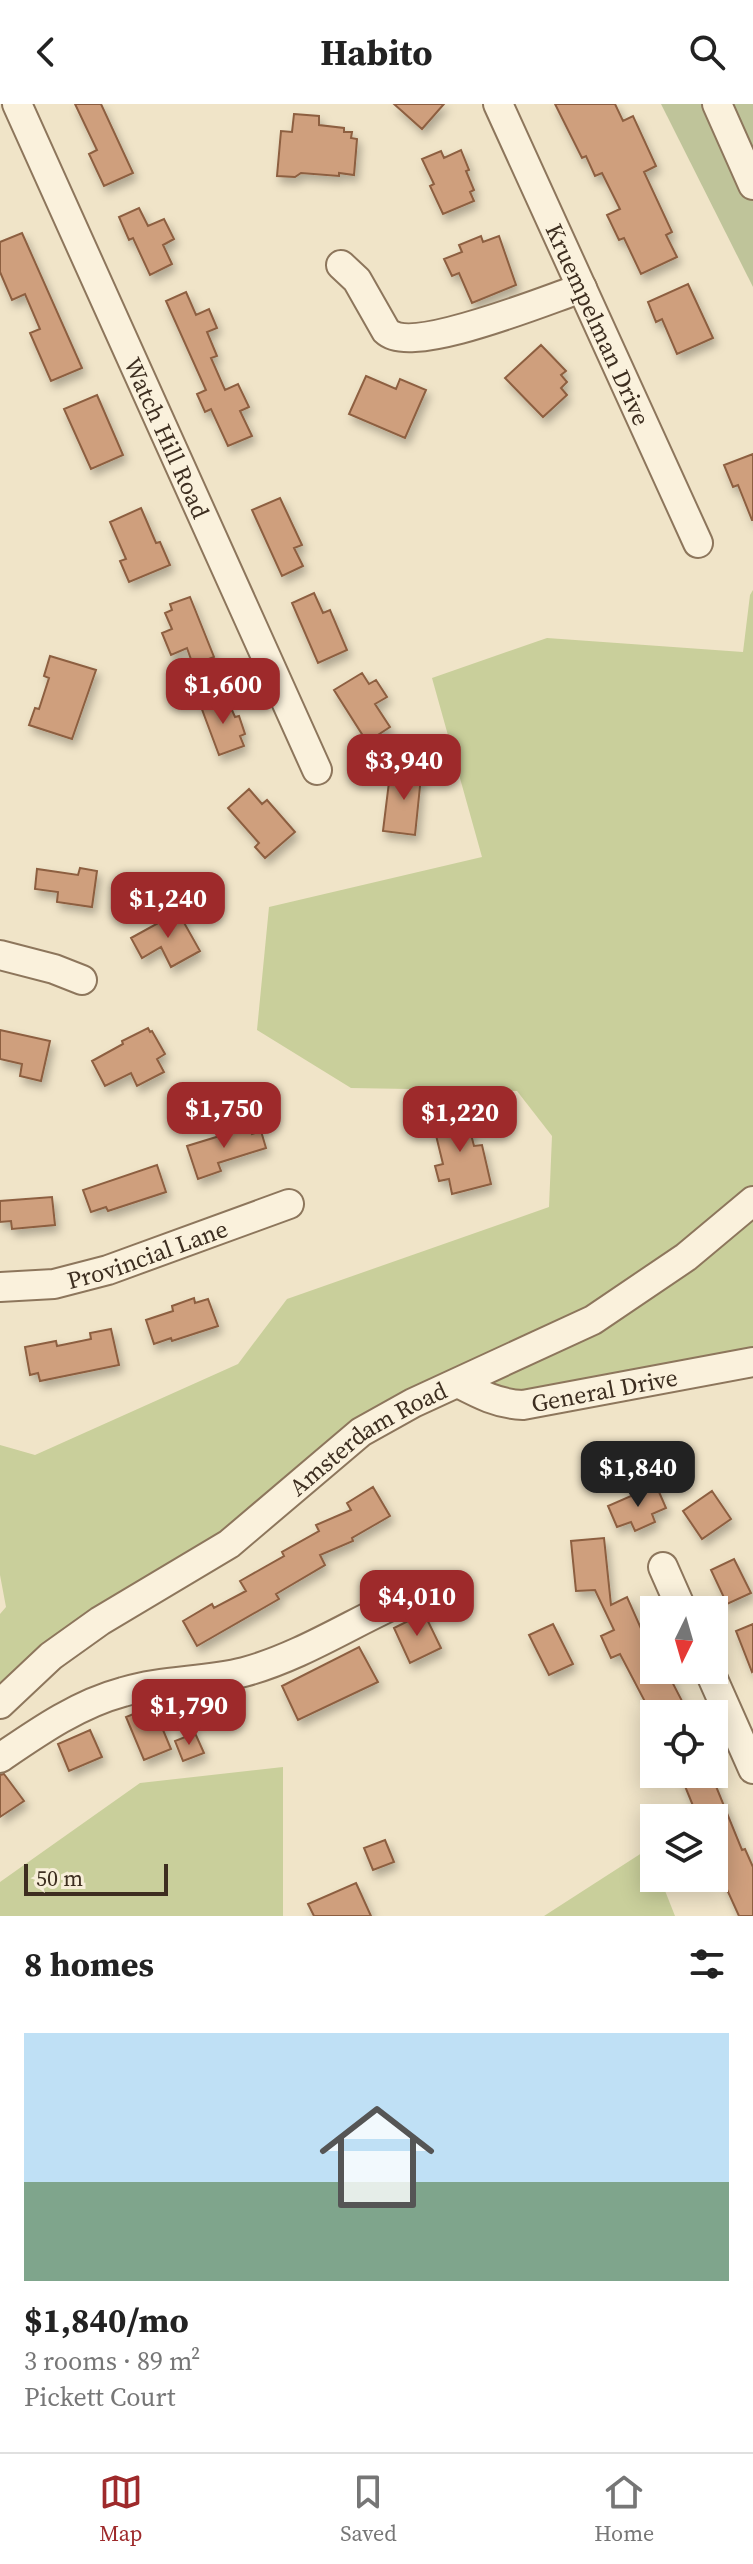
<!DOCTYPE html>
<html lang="en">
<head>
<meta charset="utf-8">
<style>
  :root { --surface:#fff; --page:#f2f2f2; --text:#222; --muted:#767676; --line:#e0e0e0; --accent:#9e2a2b }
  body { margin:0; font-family:"Source Serif 4",serif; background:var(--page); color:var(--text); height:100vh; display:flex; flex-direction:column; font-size:30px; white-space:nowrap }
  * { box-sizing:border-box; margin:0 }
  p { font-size:26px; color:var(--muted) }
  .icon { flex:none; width:44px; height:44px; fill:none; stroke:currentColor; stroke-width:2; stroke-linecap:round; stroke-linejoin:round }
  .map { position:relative; height:1812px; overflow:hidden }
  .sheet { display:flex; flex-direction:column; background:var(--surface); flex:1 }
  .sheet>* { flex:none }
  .needle { width:52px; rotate:185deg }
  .tools { position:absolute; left:640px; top:1492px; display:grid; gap:16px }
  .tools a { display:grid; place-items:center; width:88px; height:88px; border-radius:0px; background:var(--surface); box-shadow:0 4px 20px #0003; font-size:40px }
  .scale { position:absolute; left:24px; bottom:20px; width:144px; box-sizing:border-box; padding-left:8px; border:4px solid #3d2e20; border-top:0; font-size:22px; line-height:28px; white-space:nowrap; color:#3d2e20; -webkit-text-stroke:6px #f7eed8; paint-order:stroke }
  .price { position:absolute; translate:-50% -68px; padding:0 18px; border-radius:16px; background:var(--accent); color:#fff; font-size:26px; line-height:52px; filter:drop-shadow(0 2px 4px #0008) }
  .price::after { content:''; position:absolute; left:50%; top:48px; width:24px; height:18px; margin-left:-12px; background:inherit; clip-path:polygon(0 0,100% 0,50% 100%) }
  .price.active { background:#222; color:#fff }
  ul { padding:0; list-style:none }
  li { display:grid; align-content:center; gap:16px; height:424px; padding:0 24px }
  li span { display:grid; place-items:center; height:248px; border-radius:0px; color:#555 }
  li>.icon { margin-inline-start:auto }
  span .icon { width:144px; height:144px; fill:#fffc; stroke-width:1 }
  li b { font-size:34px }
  h2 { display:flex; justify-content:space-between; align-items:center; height:96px; padding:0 24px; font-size:34px }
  header { display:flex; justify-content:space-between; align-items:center; height:104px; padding:0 24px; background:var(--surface); font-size:36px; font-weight:700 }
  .dock { display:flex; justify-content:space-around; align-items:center; height:112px; border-top:2px solid var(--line); background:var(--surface); font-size:22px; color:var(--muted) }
  .dock a { display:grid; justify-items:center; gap:4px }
  .dock .active { color:var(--accent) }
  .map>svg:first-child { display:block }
  .green { fill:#c9cf9b }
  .cemetery { fill:#bfc49a }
  .building { fill:#cf9f7d; stroke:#8d5f41; stroke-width:2; filter:url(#shadow) }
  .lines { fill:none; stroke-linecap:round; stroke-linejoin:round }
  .minor-casing { stroke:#8d765c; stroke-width:32 }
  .minor { stroke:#faf1dc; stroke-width:28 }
  .labels { text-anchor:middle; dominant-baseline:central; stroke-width:8; stroke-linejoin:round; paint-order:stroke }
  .street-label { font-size:24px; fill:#3d2e20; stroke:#f7eed8 }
</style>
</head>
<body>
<header><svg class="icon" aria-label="back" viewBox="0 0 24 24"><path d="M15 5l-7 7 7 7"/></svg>Habito<svg class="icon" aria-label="search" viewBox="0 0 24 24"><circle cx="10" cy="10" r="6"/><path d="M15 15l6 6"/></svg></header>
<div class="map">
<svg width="753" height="1812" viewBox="0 0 753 1812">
  <defs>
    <filter id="shadow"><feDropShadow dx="3.5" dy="6" stdDeviation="4" flood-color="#0004"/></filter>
  </defs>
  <rect width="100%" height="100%" fill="#f0e4c8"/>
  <path class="green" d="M753,486V1244L736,1261L523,1301L458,1279L413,1299L0,1600V1510L6,1503L0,1471V1341L35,1351L238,1260L287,1195L549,1103L552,1032L517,987L351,984L257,926L269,803L482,753L432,574L547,534L743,548L750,491Z
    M283,1663V1812H0V1778L140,1679Z
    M648,1745L654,1760V1774H660L675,1812H544Z"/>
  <path class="cemetery" d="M661,0H753V183Z"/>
  <path class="building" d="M75,0H101L133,69L104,82L89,50L97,46Z
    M394,0H444L422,25Z
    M555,0H615L623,17L633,12L656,62L644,68L672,128L666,131L677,153L641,170L624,134L619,136L607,111L620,105L602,69L595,72L586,52L582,54Z
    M294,10L319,12V21L344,24V28H352L351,34L357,35L354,71L339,69V72L301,69L295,73L277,72L281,27L292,28Z
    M461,46L469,66L466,67L474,86L470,88L474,97L443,110L430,82L434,80L422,55L441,47L444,54Z
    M139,104L148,122L164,115L174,135L163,141L172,160L150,171L133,134L129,136L119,113Z
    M22,129L82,264L51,277L30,229L40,225L25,190L12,196L0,168V138Z
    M481,132L483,138L499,132L516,181L472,199L459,169L452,172L444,155L462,148L459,141Z
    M688,180L713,234L677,250L662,215L656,218L648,198Z
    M186,188L196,211L209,205L217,224L207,228L217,252L211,254L225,286L238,280L249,303L240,307L252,332L228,342L211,305L205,308L197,290L206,286L166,197Z
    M541,241L566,267L561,271L567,278L561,284L567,291L543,313L505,274Z
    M366,272L396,285L400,275L426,286L405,334L349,310Z
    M97,291L123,351L91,365L64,305Z
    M753,350V416H752L738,381L733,383L724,361Z
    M280,394L302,441L294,444L303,462L282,472L252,406Z
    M141,404L156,439L160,438L170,461L129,478L120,457L126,455L110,418Z
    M314,489L323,509L330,506L347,546L318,559L292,499Z
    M190,493L214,553L193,561L187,544L171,551L162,529L172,525L165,509L172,506L170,500Z
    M50,552L96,566L72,635L29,621L35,604L39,605L49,574L44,572Z
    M362,569L369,580L376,576L387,593L375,600L390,623L367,638L334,586Z
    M220,593L226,608L232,606L235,613L239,612L245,630L240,632L244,642L219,651L200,600Z
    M402,661L422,663L415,731L383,727L389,678L400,679Z
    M249,685L262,700L267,696L295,728L265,754L255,743L259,739L228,704Z
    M80,764L97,767L92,803L57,798L58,788L35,785L37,765L78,771Z
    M178,808L200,847L171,863L161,843L142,854L131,834Z
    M148,924L150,928L152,927L165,950L157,955L164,968L137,982L131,969L105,982L92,957L123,940L122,937Z
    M0,926L50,937L41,977L20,972L22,960L0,955Z
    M465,1007L474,1042L482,1041L491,1080L452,1090L449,1075L439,1077L435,1062L443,1060L432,1015Z
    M249,1023L252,1030L261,1027L266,1044L218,1059L221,1067L198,1075L187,1042Z
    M157,1061L166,1088L108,1107L106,1103L91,1108L83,1086Z
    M52,1093L55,1121L12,1125L11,1117L0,1118V1097Z
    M194,1194L195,1199L208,1195L218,1222L172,1237L171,1234L154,1240L146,1216L173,1207L172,1202Z
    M111,1225L119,1261L40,1277L38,1269L30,1271L25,1243L56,1237L57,1242L91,1235L90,1229Z
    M656,1381L666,1404L652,1410L655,1418L635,1427L631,1418L617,1423L608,1402Z
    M373,1383L390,1412L352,1434L353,1437L320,1451L325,1461L276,1490L279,1495L197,1542L183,1517L212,1500L214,1504L246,1487L240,1477L284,1452L282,1448L319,1427L316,1421L351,1406L347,1399Z
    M712,1387L731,1415L702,1435L683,1407Z
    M604,1434L611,1501L627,1493L647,1538L654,1557V1566H666L682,1597L653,1613L620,1550L611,1554L601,1532L614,1526L595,1486L576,1487L571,1437Z
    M734,1455L751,1489L727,1500L711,1466Z
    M424,1509L441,1544L410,1559L394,1524Z
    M553,1520L573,1560L549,1571L529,1531Z
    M753,1520V1567L752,1568L736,1527Z
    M359,1543L378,1578L298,1616L282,1582Z
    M153,1602L171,1645L144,1656L126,1613Z
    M90,1626L102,1653L69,1667L58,1640Z
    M195,1629L204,1649L183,1657L175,1637Z
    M4,1670L24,1697L0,1713V1671Z
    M680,1670H711L742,1746L745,1745L753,1763V1812H739L714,1757V1714H698Z
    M385,1736L394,1758L373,1766L364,1744Z
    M356,1779L371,1812H314L308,1800Z"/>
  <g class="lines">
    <defs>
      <g id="minor">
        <path id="s1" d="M17,0L317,666"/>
        <path id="s2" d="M498,0L698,439"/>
        <path d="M717,0L753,81"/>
        <path d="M341,161L357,176L386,227C412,252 548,195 582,184"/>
        <path d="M0,851L54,865L82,876"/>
        <path id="s3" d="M0,1183L54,1180L108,1166L289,1100"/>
        <path id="s4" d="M458,1279C479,1290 498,1300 523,1301L753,1258"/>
        <path d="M663,1463L682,1506"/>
        <path d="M709,1566L753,1665"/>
        <path id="s5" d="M0,1600L51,1552L100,1517L229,1440L361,1328L413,1299L593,1216L686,1153L753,1097"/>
        <path d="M0,1654C38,1628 78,1600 123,1588C162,1576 204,1578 244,1568C307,1551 362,1512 422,1488"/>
      </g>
    </defs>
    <use href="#minor" class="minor-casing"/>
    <use href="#minor" class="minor"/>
  </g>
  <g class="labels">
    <g class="street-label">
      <text stroke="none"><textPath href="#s2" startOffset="242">Kruempelman Drive</textPath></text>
      <text stroke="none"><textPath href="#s1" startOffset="366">Watch Hill Road</textPath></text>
      <text stroke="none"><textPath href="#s3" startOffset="152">Provincial Lane</textPath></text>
      <text stroke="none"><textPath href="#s4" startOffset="152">General Drive</textPath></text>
      <text stroke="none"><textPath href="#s5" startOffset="456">Amsterdam Road</textPath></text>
    </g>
  </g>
</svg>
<div class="tools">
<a><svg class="needle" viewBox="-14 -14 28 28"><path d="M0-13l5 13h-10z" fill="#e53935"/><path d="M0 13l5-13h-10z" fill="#767676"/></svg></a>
<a><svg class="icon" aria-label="locate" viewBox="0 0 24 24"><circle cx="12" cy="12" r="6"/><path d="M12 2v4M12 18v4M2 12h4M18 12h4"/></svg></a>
<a><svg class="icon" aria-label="layers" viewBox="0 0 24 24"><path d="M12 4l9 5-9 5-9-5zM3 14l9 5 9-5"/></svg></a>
</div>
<div class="scale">50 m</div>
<b class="price" style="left:223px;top:622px">$1,600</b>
<b class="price" style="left:404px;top:698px">$3,940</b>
<b class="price" style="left:168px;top:836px">$1,240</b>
<b class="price" style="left:224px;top:1046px">$1,750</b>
<b class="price" style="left:460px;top:1050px">$1,220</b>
<b class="price active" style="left:638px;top:1405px">$1,840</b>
<b class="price" style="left:417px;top:1534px">$4,010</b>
<b class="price" style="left:189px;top:1643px">$1,790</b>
</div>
<section class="sheet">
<h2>8 homes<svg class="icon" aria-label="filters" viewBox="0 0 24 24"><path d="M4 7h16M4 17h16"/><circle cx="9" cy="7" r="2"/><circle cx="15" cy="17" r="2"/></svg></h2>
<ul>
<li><span style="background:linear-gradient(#bfe0f5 60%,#7fa58c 0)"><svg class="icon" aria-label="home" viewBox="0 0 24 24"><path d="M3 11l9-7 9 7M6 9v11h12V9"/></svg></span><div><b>$1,840/mo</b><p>3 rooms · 89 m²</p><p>Pickett Court</p></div></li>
</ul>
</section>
<nav class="dock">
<a class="active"><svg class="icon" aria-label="map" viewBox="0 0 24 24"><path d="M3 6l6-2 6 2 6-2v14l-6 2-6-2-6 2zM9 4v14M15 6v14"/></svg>Map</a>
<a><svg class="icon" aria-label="saved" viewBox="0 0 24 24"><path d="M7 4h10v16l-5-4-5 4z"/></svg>Saved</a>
<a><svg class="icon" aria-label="home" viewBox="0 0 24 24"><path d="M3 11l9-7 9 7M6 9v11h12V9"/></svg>Home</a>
</nav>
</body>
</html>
